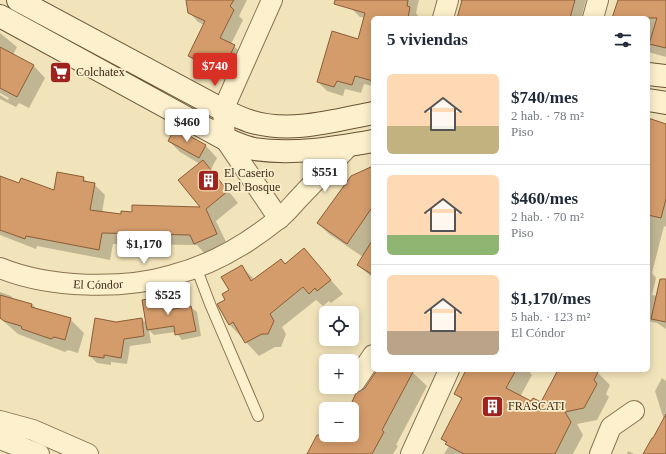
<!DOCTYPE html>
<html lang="es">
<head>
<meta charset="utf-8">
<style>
  :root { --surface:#fff; --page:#f2f2f3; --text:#1f2937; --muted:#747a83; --line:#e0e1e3; --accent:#d93025 }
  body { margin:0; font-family:"Times New Roman",serif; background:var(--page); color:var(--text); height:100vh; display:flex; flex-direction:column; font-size:15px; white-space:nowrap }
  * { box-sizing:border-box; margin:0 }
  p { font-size:13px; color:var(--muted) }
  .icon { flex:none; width:22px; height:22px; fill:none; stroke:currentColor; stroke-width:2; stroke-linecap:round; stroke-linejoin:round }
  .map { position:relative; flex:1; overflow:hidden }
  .drawer { position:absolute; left:371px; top:16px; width:279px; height:356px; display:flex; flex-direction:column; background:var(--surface); border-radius:6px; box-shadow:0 2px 10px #0003 }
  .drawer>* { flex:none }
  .controls { position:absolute; left:319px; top:306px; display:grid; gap:8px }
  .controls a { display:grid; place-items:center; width:40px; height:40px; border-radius:6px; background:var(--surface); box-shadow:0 2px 10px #0003; font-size:20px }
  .price { position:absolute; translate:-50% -34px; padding:0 9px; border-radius:4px; background:#fff; color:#222; font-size:13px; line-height:26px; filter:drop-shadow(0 1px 2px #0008) }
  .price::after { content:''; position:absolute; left:50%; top:24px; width:12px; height:9px; margin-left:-6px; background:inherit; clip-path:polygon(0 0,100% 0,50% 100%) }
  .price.selected { background:var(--accent); color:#fff }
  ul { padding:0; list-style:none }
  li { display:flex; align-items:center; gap:12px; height:100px; padding:0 16px }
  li+li { border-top:1px solid var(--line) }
  li span { display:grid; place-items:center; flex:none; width:112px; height:80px; border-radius:6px; color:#555 }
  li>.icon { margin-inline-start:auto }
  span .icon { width:48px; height:48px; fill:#fffc; stroke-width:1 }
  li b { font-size:17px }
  h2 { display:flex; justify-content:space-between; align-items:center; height:48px; padding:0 16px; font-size:17px }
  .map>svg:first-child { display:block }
  .shadow { fill:#0003 }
  .building { fill:#d49c6b; stroke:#8b5c36 }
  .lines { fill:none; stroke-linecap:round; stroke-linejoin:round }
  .lane-casing { stroke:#8a7353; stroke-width:12 }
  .street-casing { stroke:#8a7353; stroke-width:22 }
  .secondary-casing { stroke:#6b5336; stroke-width:24 }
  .lane { stroke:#fcf0cd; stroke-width:10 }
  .street { stroke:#fcf0cd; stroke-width:20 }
  .secondary { stroke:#fcf0cd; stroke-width:22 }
  .labels { text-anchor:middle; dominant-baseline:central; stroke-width:3.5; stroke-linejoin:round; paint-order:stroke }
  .poi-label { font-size:12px; fill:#372919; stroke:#f9edca; text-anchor:start }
  .street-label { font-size:12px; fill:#372919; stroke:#f9edca }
</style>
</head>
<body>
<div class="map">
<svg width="666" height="454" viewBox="0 0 666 454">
  <rect width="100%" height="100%" fill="#f2e4ba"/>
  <path class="shadow" d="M190,0H247L239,16L243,20L231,44L244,55L231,81L199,65L189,56L204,25L198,22L189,12Z
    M354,0H419L416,13L419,17L418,18H373V86L364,84L361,93L345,89L343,96L327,91L318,82L359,40L365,18L360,17L351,8Z
    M460,0H586L581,18H458L462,4Z
    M619,0H666V57L648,52V18H613Z
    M0,33L17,47L13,55L34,66L45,78L29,108L19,103L16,107L0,99V95L8,100L9,98L0,93Z
    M648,118L666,125V227L664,226L652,273L656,278L652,295L666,298V329L657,323L648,321Z
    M175,129L206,146L217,158L211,169L238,203L216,221L227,244L205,254L197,245L113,244L110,260L37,246L36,249L0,235V177L20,184L54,191L83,178L89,183L94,184L105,195L102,213L122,215L133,213L203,208L200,164L180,152L169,141Z
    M373,167V278L358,265L363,257L329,234L318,223Z
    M304,249L343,294L331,303L329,301L323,306L316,300L282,327L286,334L281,347H275L259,356L229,324L227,300L230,291L242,267L255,280L285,264Z
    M0,292L11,296L14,300L32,304L37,309L70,319L84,333L78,353L68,350L65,352L18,334L0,318Z
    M165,297L171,303L172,310L191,307L197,312L201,336L182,340L176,332L154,335L149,330L151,343L130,346L127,364L111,362V365L97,363L90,356L116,323L142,319L148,325Z
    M378,370H410L427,386L396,445L398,446L393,454H315L337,435H352V409H350L357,394L365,389Z
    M467,370H528L532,375L520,397L532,402L542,404L557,370H592L598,373L610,385L606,394L609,397L597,420L577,424L583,435L573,454H444L449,446L442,439L462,400L455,394Z
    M662,378L666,381V454H644L664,420L655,391Z
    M628,451L634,454H627Z"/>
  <path class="building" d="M186,0H234L230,6L234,10L220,38L235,45L222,72L188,56L205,21L188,13Z
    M335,0H408L407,6L410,7L408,18H373V81L355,76L352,85L337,81L334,87L317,82L332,31L358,39L365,13L334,4Z
    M462,0H575L570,18H457Z
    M618,0H666V48L649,44L657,18H612Z
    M0,47L34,65L17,97L0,88Z
    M648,118L666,124V199L661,218L648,215Z
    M175,128L206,145L199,158L168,141Z
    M203,160L228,191L206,209L217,234L194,244L190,235L102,233L99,250L26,236L25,239L0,230V176L19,183L21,178L54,190L57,172L84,177L83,181L95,183L90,210L121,214V211L132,212V205L200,207L178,180Z
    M373,166V206L347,244L317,223L351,176Z
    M373,239V275L357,265Z
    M304,248L331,280L317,291L315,288L309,294L303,287L270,314L274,321L268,334H262L245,343L233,322L229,325L217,304L225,300L222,294L229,290L221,277L242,265L251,281L281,259L285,264Z
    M660,279H666V322L651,319Z
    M0,295L32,304L31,307L71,318L65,340L54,337L51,339L22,329L21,326L4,321L0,318Z
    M165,296L168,310L191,306L196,331L175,335L174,326L147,330L142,300Z
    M95,318L116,322L142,318L144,336L124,339L121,358L104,355V358L89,356Z
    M377,370H414L382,430L384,432L372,454H307L317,435H352V402L356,393L365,388Z
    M466,370H516L506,388L531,401L533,398L541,402L558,370H599L594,380L597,384L584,408L565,412L571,422L555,454H464L445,444L447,442L441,439L462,398L454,394Z
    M666,414V454H643L652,438H653Z"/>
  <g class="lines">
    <defs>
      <path id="lane" d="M196,267L210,304L258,416"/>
      <g id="street">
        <path d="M272,0L223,110L225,139L279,219"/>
        <path d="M443,18L448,0"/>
        <path d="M593,18L598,0"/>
        <path id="s1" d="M0,268C49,288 122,290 173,275C211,265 247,244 277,220C286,214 293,204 301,196C317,179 333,163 349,146"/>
        <path d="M355,382L373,355"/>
        <path d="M0,421L33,430L88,454"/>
        <path d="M0,439L39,454"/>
        <path d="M411,454L449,370"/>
        <path d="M600,454L611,427L634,411"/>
      </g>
      <path id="secondary" d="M18,0L223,110C232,114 240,118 249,121C289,134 333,121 373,113
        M0,16L225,139C234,142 244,147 254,149C293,155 334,148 373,141
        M648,74L666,76
        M648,100L666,103"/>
    </defs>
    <use href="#lane" class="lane-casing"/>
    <use href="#street" class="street-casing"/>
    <use href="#secondary" class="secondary-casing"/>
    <use href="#lane" class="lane"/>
    <use href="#street" class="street"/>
    <use href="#secondary" class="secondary"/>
  </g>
  <defs>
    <symbol id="supermarket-square" viewBox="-11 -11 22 22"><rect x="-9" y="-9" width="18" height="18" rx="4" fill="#9e221d" stroke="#f9edca"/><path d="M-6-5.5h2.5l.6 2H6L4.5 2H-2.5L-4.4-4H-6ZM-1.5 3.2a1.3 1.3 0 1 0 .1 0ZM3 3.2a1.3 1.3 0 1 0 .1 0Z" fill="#fff"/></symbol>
    <symbol id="building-square" viewBox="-11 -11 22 22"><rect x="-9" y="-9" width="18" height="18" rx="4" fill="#9e221d" stroke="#f9edca"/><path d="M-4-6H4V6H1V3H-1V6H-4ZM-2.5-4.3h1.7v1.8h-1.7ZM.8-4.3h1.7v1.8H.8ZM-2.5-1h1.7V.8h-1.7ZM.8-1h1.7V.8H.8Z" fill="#fff"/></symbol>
  </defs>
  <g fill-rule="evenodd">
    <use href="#supermarket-square" x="48" y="60" width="25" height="25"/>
    <use href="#building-square" x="196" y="168" width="25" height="25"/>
    <use href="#building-square" x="480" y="394" width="25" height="25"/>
  </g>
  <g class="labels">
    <g class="poi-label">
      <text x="76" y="72">Colchatex</text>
      <text x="224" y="173">El Caserio<tspan x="224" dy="14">Del Bosque</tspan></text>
      <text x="508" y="406">FRASCATI</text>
    </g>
    <g class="street-label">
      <text stroke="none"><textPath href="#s1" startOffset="100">El Cóndor</textPath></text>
    </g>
  </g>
</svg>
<div class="controls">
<a><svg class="icon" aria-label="locate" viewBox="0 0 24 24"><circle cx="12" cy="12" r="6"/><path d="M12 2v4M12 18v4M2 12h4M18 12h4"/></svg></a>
<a>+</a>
<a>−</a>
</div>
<b class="price selected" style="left:215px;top:87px">$740</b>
<b class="price" style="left:187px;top:143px">$460</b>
<b class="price" style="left:325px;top:193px">$551</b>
<b class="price" style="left:144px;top:265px">$1,170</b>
<b class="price" style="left:168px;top:316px">$525</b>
<section class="drawer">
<h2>5 viviendas<svg class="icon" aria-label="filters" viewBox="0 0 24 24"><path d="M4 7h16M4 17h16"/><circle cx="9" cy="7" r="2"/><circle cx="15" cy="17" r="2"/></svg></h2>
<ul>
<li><span style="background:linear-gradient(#ffd9b3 65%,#c2b280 0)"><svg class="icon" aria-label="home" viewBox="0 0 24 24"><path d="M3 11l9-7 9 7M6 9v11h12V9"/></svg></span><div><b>$740/mes</b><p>2 hab. · 78 m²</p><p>Piso</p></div></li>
<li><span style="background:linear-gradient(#ffd9b3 75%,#8fb573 0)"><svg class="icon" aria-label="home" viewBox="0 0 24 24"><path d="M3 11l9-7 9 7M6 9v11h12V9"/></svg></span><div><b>$460/mes</b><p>2 hab. · 70 m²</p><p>Piso</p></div></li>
<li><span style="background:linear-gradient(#ffd9b3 70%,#b9a48a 0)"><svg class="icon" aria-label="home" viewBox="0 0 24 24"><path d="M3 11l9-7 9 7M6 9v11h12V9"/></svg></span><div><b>$1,170/mes</b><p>5 hab. · 123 m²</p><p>El Cóndor</p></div></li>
</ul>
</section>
</div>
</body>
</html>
